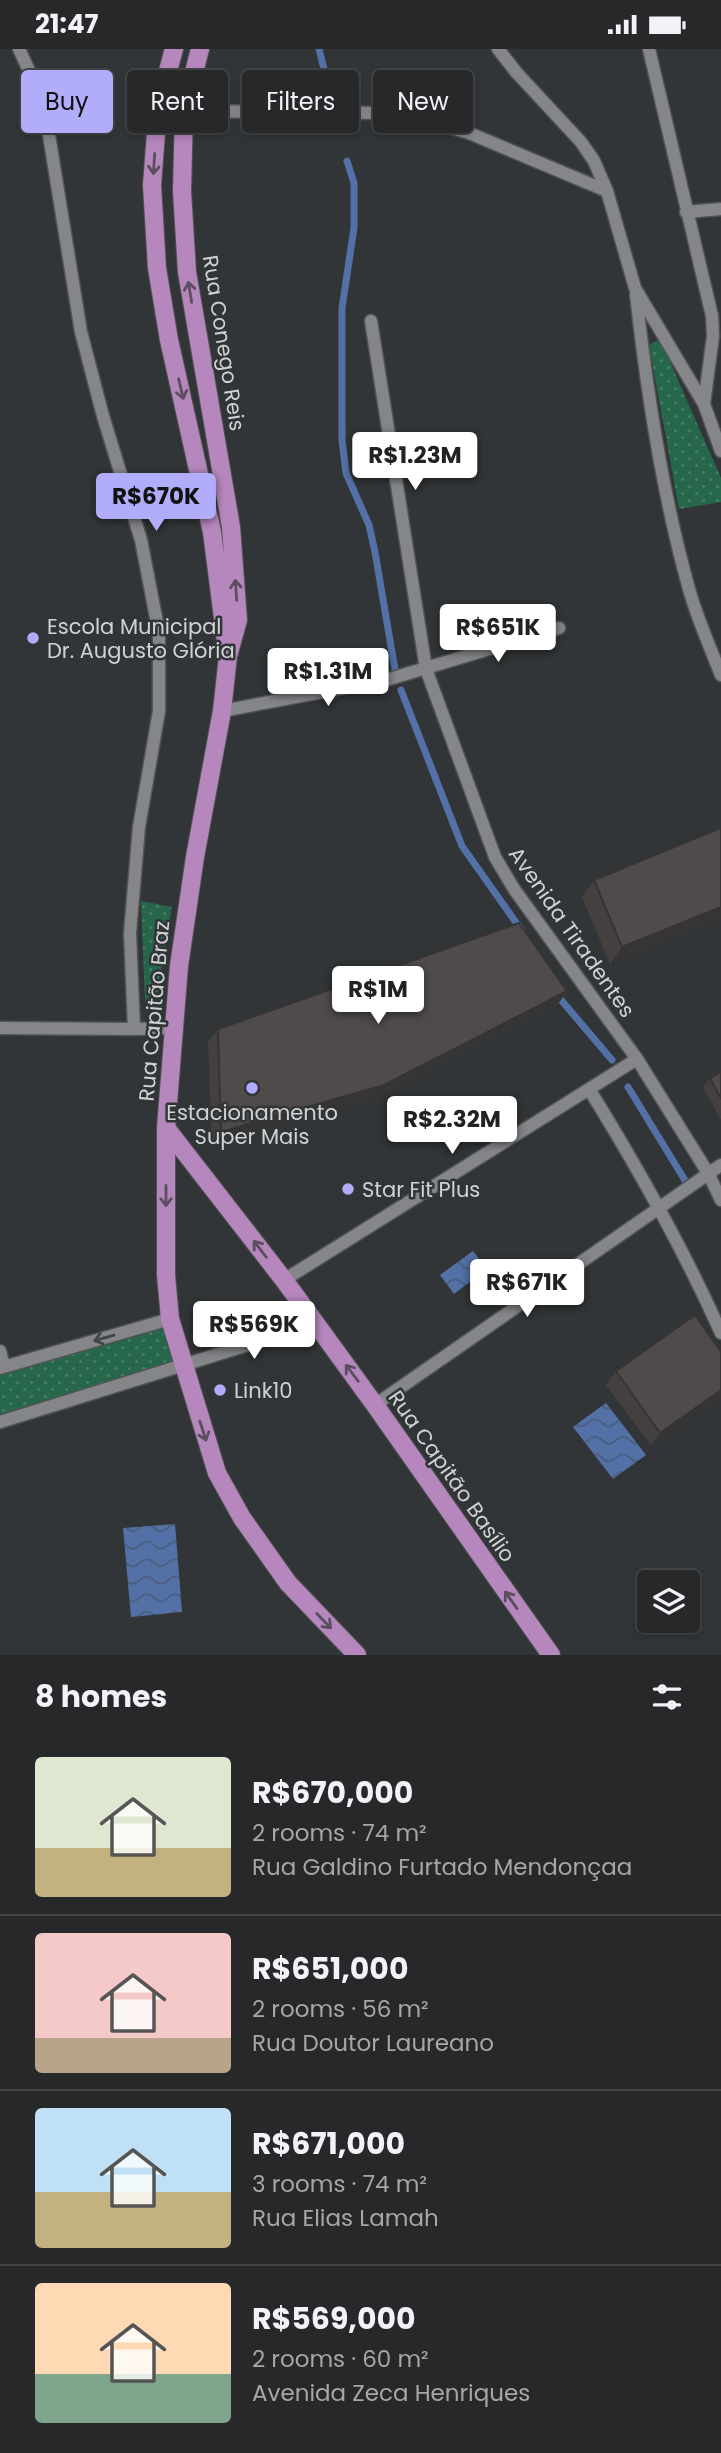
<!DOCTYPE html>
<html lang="en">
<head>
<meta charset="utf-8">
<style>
  :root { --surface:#262829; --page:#2e3031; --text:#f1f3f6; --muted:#a4a6a8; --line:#424446; --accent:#b1adfa }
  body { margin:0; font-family:Poppins,sans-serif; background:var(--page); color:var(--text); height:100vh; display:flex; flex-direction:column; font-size:26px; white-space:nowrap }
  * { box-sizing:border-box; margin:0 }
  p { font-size:23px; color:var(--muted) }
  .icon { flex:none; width:38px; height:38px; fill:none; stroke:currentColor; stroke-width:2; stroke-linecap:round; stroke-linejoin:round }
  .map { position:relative; height:1606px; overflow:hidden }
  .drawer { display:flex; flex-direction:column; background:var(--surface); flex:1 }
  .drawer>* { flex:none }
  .guide { position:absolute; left:21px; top:21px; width:679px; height:63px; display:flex; gap:14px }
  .tools { position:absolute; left:637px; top:1521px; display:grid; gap:14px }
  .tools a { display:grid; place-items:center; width:63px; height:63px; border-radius:7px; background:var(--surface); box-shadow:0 4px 10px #0003,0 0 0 2px var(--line); font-size:35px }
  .price { position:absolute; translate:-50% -60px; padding:0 16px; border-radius:7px; background:#fff; color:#222; font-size:23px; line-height:46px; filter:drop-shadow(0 2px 4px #0008) }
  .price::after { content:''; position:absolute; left:50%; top:42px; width:21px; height:16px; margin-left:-10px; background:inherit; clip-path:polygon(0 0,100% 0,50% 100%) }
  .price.on { background:var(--accent); color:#111 }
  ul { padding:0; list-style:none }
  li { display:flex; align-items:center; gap:21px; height:175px; padding:0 35px }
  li+li { border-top:2px solid var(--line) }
  li span { display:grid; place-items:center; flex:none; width:196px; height:140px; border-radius:7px; color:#555 }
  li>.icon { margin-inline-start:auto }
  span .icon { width:84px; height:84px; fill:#fffc; stroke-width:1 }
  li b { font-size:30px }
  h2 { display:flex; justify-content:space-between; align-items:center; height:84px; padding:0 35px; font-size:30px }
  .tag { padding:0 24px; border-radius:7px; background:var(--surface); box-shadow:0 4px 10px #0003,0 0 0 2px var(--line); font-size:24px; line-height:63px }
  .tag.on { background:var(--accent); color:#111 }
  .status { display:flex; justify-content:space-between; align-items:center; height:49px; padding:0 35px; background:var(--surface); direction:ltr }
  .status svg { height:19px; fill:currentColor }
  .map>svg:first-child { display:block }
  .park { fill:url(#park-dots) }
  .water { fill:url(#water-waves) }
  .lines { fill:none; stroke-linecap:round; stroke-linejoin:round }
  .stream { stroke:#5371a6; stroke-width:7 }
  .minor-casing { stroke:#515354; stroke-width:15 }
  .major-casing { stroke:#515354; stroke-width:20 }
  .minor { stroke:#848689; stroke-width:12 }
  .major { stroke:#b687bd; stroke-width:18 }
  .wall { fill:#444040 }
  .shaded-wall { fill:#373434 }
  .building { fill:#4f4b4a; stroke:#373434; stroke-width:2 }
  .oneway { stroke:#5a4e5f }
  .oneway2 { stroke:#424547 }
  .poi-dot { fill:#b1adfa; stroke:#323537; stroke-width:2.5 }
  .labels { text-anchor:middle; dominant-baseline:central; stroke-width:5; stroke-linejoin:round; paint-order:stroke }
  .street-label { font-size:21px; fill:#d0d2d3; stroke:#323537 }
  .poi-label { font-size:21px; fill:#d0d2d3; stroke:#323537; text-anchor:start }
</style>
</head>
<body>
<div class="status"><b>21:47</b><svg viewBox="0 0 49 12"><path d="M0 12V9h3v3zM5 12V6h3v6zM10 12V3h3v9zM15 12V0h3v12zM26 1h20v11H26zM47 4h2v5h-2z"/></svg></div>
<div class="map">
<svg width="721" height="1606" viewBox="0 0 721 1606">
  <defs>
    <pattern id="park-dots" width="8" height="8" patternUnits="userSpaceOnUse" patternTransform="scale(1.75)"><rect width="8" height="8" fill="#26674b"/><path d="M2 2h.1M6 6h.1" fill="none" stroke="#447c64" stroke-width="1.8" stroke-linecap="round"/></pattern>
    <pattern id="water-waves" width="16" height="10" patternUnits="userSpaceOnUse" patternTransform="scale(1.75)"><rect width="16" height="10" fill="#5371a6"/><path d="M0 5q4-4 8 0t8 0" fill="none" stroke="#4b5d7d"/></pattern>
  </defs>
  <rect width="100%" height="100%" fill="#323537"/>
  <path class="park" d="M660,290L721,429V453L679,460L649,296Z
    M141,852L172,858L154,963L145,953Z
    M171,1274L182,1317L0,1373V1318Z"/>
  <path class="water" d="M473,1202L487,1220L454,1245L440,1226Z
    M606,1354L646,1406L613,1430L573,1378Z
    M175,1475L182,1563L131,1568L123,1479Z"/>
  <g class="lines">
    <path class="stream" d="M319,0L327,32
      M347,112L354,134V179L342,259V391L346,424L369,476L375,503L395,621
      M401,641L462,797L522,882
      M556,945L612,1011
      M628,1038L686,1133"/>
    <defs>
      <path id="minor" d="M19,0L32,28L48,80L81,283L103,367L141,491L159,584V662L139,778L130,884L134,980L174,979
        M498,0L516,23L581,93L594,112L607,142L635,239L704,355L721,402
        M649,0L712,267L713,287L704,355
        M184,62L379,64L428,72L469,84L607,142
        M686,163L721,160
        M636,245C647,345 662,444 689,540C697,569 710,598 721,626
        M371,272L426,620L495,808L514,840L637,1010L708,1124L721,1151
        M222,662L386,631L559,579
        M0,979L134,980
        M589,1040C638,1119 683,1199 721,1284
        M284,1231L637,1010
        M0,1302L4,1318
        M0,1319L170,1270
        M375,1356L721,1116
        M0,1373L315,1275"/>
      <path id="major" d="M174,0L158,58L152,136L157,219L169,291L212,483L227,600
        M200,0L184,62L182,142L187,223L231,478L238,571L228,607L222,662L195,808L179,917L166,1079V1226L170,1270L217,1424L242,1469L288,1534L357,1606
        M166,1079L284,1231L375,1356L551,1606"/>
    </defs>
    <use href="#minor" class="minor-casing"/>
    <use href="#major" class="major-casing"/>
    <use href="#minor" class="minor"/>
    <use href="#major" class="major"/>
  </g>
  <path class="wall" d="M721,779V870L610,915L582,848L594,831Z
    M567,942L558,955L375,1050L212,1096L208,993L218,980Z
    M721,1023V1071L703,1038L710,1029Z
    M721,1303V1348L651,1397L606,1336L616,1322Z"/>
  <path class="shaded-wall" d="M721,858V870L610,915L622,898Z
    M567,942L558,955L375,1050L212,1096L221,1083Z
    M721,1341V1348L651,1397L660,1384Z"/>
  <path class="building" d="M721,779V858L622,898L594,831Z
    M519,874L567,942L384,1036L221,1083L218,980Z
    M721,1023V1050L710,1029Z
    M695,1266L721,1303V1341L660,1384L616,1322Z"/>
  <defs><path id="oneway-shaft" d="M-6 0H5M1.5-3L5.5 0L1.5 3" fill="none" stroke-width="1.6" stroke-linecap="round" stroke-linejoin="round" transform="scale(1.75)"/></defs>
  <g class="oneway">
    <use href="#oneway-shaft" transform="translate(154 115) rotate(94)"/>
    <use href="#oneway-shaft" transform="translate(190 243) rotate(-99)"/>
    <use href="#oneway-shaft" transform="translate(181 340) rotate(77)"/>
    <use href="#oneway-shaft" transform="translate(236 541) rotate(-94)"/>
    <use href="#oneway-shaft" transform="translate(166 1147) rotate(90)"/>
    <use href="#oneway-shaft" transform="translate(260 1200) rotate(-128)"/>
    <use href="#oneway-shaft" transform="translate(352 1324) rotate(-127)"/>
    <use href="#oneway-shaft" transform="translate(203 1382) rotate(72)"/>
    <use href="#oneway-shaft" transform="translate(511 1551) rotate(-125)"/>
    <use href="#oneway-shaft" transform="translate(324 1572) rotate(46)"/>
  </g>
  <use class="oneway2" href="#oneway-shaft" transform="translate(104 1289) rotate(164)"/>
  <g class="poi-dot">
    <circle cx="33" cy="589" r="7"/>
    <circle cx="252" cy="1039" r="7"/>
    <circle cx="348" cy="1140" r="7"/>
    <circle cx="220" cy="1341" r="7"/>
  </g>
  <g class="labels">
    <g class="street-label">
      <text transform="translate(224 294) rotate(81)">Rua Conego Reis</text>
      <text transform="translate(572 883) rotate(55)">Avenida Tiradentes</text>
      <text transform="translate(154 962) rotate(-85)">Rua Capitão Braz</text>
      <text transform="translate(452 1427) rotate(55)">Rua Capitão Basílio</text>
    </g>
    <g class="poi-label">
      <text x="47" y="577">Escola Municipal<tspan x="47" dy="24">Dr. Augusto Glória</tspan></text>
      <text x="252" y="1063" text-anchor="middle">Estacionamento<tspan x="252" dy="24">Super Mais</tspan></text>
      <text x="362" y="1140">Star Fit Plus</text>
      <text x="234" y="1341">Link10</text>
    </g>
  </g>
</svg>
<div class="tools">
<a><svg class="icon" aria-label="layers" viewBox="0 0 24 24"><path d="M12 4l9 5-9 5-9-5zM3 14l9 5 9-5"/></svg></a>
</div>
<b class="price" style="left:415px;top:443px">R$1.23M</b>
<b class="price on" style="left:156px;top:484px">R$670K</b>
<b class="price" style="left:498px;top:615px">R$651K</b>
<b class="price" style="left:328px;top:659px">R$1.31M</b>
<b class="price" style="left:378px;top:977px">R$1M</b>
<b class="price" style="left:452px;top:1107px">R$2.32M</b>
<b class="price" style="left:527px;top:1270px">R$671K</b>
<b class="price" style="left:254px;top:1312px">R$569K</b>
<div class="guide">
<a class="tag on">Buy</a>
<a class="tag">Rent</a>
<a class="tag">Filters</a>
<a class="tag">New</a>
</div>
</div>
<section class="drawer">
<h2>8 homes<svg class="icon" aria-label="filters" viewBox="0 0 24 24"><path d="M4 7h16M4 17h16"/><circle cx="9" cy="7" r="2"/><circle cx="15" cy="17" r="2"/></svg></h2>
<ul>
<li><span style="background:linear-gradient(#dfe7d0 65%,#c2b280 0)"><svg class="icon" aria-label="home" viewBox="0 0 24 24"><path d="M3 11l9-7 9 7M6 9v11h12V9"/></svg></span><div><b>R$670,000</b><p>2 rooms · 74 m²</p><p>Rua Galdino Furtado Mendonçaa</p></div></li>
<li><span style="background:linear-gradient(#f6c9c9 75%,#b9a48a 0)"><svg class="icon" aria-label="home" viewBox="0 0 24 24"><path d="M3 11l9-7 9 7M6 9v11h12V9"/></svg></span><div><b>R$651,000</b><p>2 rooms · 56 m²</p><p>Rua Doutor Laureano</p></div></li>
<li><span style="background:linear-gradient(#bfe0f5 60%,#c2b280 0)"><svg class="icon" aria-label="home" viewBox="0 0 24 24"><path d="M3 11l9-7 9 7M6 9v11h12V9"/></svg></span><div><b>R$671,000</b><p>3 rooms · 74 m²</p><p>Rua Elias Lamah</p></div></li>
<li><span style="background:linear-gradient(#ffd9b3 65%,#7fa58c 0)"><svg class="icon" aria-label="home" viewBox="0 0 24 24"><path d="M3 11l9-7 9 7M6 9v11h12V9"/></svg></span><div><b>R$569,000</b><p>2 rooms · 60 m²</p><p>Avenida Zeca Henriques</p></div></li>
</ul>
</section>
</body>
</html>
